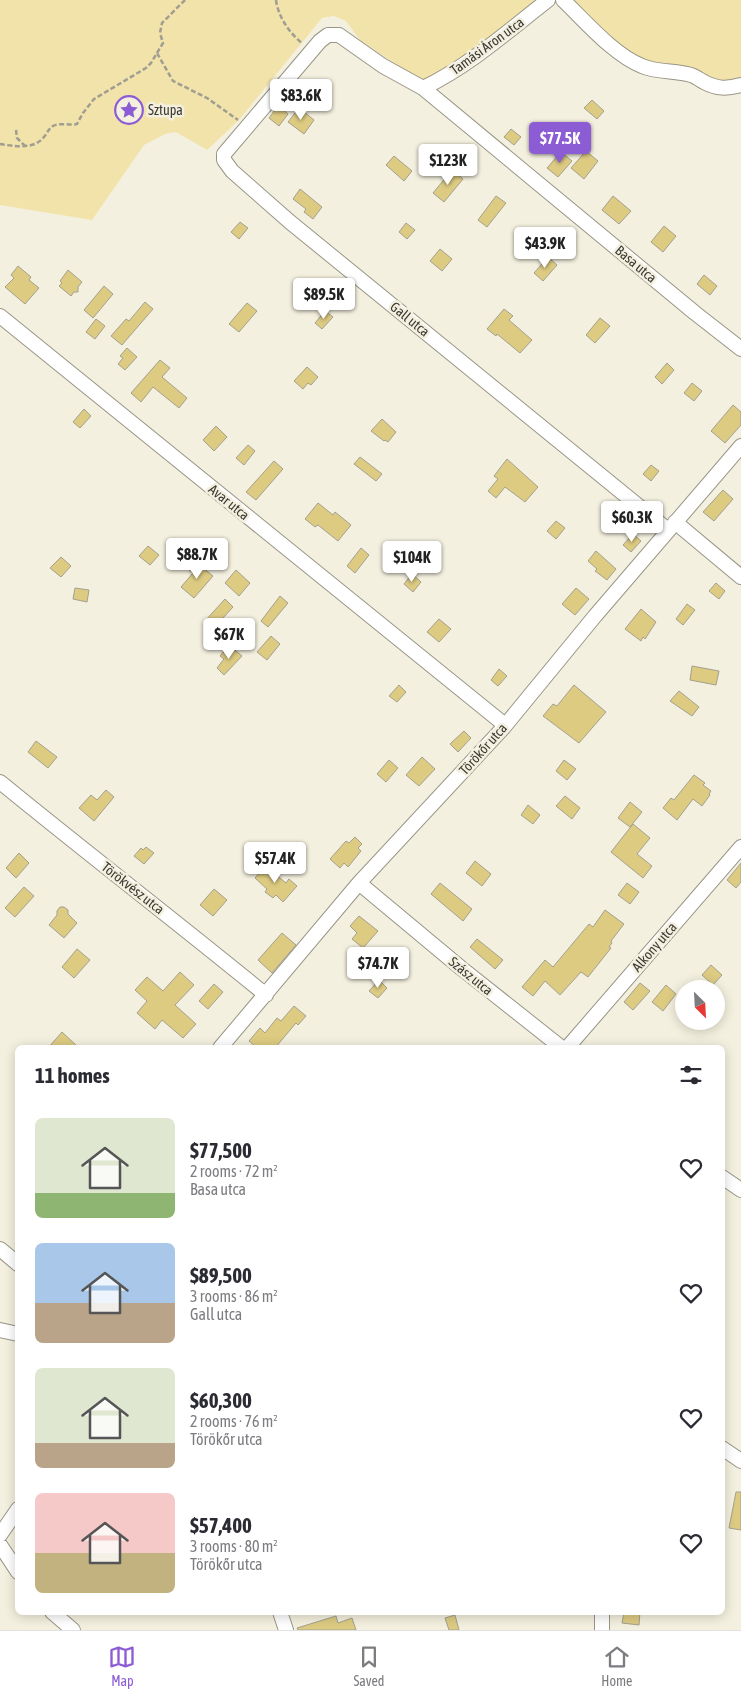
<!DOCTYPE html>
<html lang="en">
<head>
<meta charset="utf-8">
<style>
  :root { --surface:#fff; --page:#f2f2f3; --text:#2b2b33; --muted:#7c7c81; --line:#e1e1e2; --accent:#8c5cd5 }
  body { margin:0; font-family:"Asap Condensed",sans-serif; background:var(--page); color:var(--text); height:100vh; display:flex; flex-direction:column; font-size:19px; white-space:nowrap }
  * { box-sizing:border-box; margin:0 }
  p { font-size:16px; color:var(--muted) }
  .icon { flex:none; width:28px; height:28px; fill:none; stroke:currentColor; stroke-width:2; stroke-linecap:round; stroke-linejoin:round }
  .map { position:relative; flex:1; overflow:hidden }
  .drawer { position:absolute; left:15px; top:1045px; width:710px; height:570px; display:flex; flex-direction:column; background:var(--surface); border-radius:8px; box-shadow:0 2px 12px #0003 }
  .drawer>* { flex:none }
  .needle { width:32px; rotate:156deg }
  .fabs { position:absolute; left:675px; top:980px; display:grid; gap:10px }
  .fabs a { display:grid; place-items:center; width:50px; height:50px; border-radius:50%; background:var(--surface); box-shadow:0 2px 12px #0003; font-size:25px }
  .price { position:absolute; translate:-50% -42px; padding:0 11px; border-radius:5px; background:#fff; color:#222; font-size:16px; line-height:32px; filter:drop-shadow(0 1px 2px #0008) }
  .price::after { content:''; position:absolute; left:50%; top:30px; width:15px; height:11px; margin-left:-8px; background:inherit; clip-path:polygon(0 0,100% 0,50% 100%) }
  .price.current { background:var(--accent); color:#fff }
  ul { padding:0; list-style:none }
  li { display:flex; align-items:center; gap:15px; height:125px; padding:0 20px }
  li span { display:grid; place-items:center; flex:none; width:140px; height:100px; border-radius:8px; color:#555 }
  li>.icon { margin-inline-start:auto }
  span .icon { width:60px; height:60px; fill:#fffc; stroke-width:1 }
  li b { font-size:21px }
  h2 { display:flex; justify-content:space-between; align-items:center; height:60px; padding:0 20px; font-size:21px }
  .menu { display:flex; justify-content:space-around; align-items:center; height:70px; border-top:1px solid var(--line); background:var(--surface); font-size:14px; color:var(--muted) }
  .menu a { display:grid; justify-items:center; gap:2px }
  .menu .current { color:var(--accent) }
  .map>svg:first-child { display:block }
  .green { fill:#f1e3aa }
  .building { fill:#ddcb82; stroke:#a4a090 }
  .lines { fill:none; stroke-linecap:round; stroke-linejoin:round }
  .minor-casing { stroke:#999586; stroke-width:16 }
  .path { stroke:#a09d91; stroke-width:2.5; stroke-dasharray:5 2.5; stroke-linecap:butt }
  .minor { stroke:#fff; stroke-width:14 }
  .labels { text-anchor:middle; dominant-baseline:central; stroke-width:5; stroke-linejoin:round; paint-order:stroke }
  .street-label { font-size:14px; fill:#3b3933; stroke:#f4f0df }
  .poi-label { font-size:14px; fill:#3b3933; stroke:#f4f0df; text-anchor:start }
</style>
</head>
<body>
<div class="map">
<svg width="741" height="1630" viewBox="0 0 741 1630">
  <rect width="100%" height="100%" fill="#f4f0df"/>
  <path class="green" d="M0,0H540L443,71L424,80L404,70L360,40L346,21L334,16L322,18L239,120L207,150L176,132L165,134L144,145L92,220L0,205Z
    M570,0H741V77L726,83L627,55Z"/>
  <path class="building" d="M592,100L604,111L597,119L584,108Z
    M278,106L288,114L279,126L269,118Z
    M299,108L314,120L304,134L288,122Z
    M511,129L521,137L514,145L504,137Z
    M586,151L598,161L584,179L571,168Z
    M561,152L572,161L558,177L547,168Z
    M394,156L412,171L404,181L386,165Z
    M452,170L463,179L444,202L433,193Z
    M300,189L322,207L313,219L304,212L306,209L293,199Z
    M496,196L506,203L487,227L478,220Z
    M613,196L631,211L619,224L602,210Z
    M240,222L248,228L239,239L231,232Z
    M406,223L415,230L407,239L399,232Z
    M664,226L676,236L663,252L651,242Z
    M440,249L452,259L442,271L430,261Z
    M548,257L557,265L543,281L534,273Z
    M18,266L31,277L29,280L39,288L25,304L5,287L14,278L11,275Z
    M68,270L82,282L78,287V292H74L71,296L59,286L62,283L60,281Z
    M704,275L717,286L710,295L697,284Z
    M104,286L113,294L93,318L84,310Z
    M145,302L153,309L122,345L111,336L126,319L129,321Z
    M247,303L257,311L239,332L229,324Z
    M504,309L513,316L509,320L532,340L520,353L497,334L496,336L487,329Z
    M325,311L333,317L322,329L315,323Z
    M600,318L610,326L595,343L586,335Z
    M96,319L105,326L95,339L86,332Z
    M127,348L137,357L125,370L118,364L123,358L120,356Z
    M160,360L170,368L162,377L187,398L179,408L153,387L141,402L131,393Z
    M667,363L674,370L662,384L655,377Z
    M307,367L318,377L311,385L308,383L303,389L294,381Z
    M692,383L702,391L694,401L684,393Z
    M733,405L741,412V425L725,443L711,431Z
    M84,409L91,416L80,428L73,422Z
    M382,419L396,432L388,442L385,440L384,441L371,431Z
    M216,426L227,437L214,451L203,440Z
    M248,445L255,451L244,465L236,458Z
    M360,457L382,474L376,481L354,464Z
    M507,459L538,487L525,502L505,487L496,498L488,491L498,479L494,476Z
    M274,461L283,469L256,500L246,492Z
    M651,465L659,471L651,481L643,474Z
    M723,490L733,499L714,521L703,512Z
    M318,503L333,515L335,512L351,525L338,541L318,525L315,527L305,519Z
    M556,521L565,528L556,539L547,531Z
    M633,534L641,541L631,552L623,545Z
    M148,546L159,555L150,565L139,556Z
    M361,548L369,555L355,573L347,566Z
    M596,551L616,569L607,580L595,571L597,569L588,561Z
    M61,557L71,566L61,577L50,568Z
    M196,562L213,576L194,598L181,587L193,573L189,570Z
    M236,570L250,583L239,596L225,583Z
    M412,574L421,582L413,592L404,584Z
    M716,583L725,591L719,599L709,591Z
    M75,588L89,590L87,602L73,599Z
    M576,588L589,599L575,615L562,604Z
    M280,596L288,603L268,627L261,621Z
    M225,599L233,607L212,630L204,622Z
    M687,604L695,610L683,625L676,619Z
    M641,609L656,622L645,639L643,637L641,641L625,629Z
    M439,619L451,629L439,642L427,632Z
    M271,636L280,644L267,660L257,652Z
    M229,645L242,656L224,675L217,668L224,659L220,656Z
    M692,666L719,671L716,685L690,680Z
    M499,669L507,676L498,686L491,680Z
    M399,685L406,692L397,702L389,696Z
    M574,685L606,712L579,743L543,716L553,704L557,706Z
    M679,691L699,707L692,716L670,701Z
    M464,731L471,738L458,752L450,744Z
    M36,741L57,757L48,768L28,752Z
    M422,757L435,769L419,786L406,775Z
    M389,760L398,768L386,782L377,774Z
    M564,760L576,769L567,780L556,771Z
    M694,775L705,783L703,785L711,791L709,794L710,795L702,806L693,799L677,820L663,808L671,798L674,800Z
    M106,790L114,797L94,821L79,808L91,795L97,800Z
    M565,796L580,808L572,819L556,806Z
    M630,802L642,812L630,827L618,818Z
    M528,805L540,815L533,824L521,815Z
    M633,824L650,838L637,854L652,866L643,878L611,852Z
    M355,837L362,844L358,848L361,851L348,867L344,863L340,868L330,859L346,841L349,843Z
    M146,847L154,853L144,864L134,856L141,848L143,850Z
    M19,853L29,863L16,878L6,868Z
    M475,861L491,874L482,886L466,873Z
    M741,863V882L736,888L727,880Z
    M265,866L286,883L289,879L297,886L283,902L276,895L273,898L265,892L267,889L255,878Z
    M440,883L472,909L463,921L431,894Z
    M627,883L639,892L630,904L618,895Z
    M24,887L34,896L15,917L5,908Z
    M214,889L227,900L213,916L200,905Z
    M60,907H64L68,910V914L77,923L64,938L49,925L57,915V911Z
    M605,910L624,924L611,941L612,943L609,947L611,948L588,977L581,972L560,995L545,981L533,996L522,987L545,960L553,967L589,924L593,927Z
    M359,916L378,931L363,948L352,939L357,933L350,926Z
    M282,933L296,945L272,973L258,960Z
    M477,939L503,960L495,969L470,947Z
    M77,949L90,960L74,978L62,967Z
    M711,965L722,975L713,985L702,975Z
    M180,972L194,985L175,1005L196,1024L183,1038L162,1020L155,1029L137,1013L147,1001L135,990L147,977L163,991Z
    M379,980L387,988L378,998L369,991Z
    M640,983L650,991L633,1010L624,1002Z
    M214,984L223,992L208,1009L199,1001Z
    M666,985L676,994L663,1011L652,1002Z
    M294,1006L306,1016L298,1025L296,1023L275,1048H257L249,1041L260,1028L265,1033L277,1018L281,1021Z
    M62,1032L79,1048H48Z
    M736,1492H741V1530L729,1528Z
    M624,1612H640L639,1625L622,1623Z
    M455,1615L459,1630H449L445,1618Z
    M336,1616L338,1623L352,1618L356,1630H298L297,1628Z"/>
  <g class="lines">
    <defs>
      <path id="minor" d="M563,0C585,21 614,55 642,66C658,73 676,70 691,75C695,76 700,80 704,82C717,89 727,89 741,85
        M423,88C469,66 508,31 548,0
        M0,316L505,725
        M675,522L741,577
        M668,530L290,222L232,171L224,160V154L320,41L328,35H339L383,66L423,88L695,313L741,349
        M0,782C88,854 178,923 266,995
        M359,883L461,968L562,1048
        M220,1048L359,883L504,727L595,616L741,446
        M567,1048L741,847
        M722,1177L741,1190
        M0,1249L18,1264
        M0,1330L18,1334
        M722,1448L741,1461
        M0,1535L18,1509
        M0,1545L18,1572
        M52,1612L73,1630
        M280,1612L286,1630
        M602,1630V1612"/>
    </defs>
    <use href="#minor" class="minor-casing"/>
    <path class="path" d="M276,0C278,16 289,33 302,43
      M157,53L173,81L207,98L238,120
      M16,130L17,138L25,146
      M0,144C13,146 33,150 43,138C47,134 48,129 53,126C60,122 70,126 77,124L83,113L94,99L146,68L151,63L163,43L160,33L162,23L185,0"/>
    <use href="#minor" class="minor"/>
  </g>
  <defs>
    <symbol id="sight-ring" viewBox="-11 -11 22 22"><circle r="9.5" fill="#f4f0df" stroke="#8c5cd5" stroke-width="1.5"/><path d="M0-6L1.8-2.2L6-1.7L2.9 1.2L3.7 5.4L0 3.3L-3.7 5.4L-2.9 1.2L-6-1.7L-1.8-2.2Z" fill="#8c5cd5"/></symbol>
  </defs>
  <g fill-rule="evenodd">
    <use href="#sight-ring" x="113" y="94" width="32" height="32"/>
  </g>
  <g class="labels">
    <g class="street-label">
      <text transform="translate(487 46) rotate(-36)">Tamási Áron utca</text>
      <text transform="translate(636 264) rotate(40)">Basa utca</text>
      <text transform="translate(410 319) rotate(39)">Gall utca</text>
      <text transform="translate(229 502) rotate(39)">Avar utca</text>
      <text transform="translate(483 749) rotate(-48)">Törökőr utca</text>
      <text transform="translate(133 888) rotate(38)">Törökvész utca</text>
      <text transform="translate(654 947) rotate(-49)">Alkony utca</text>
      <text transform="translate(471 976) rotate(39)">Szász utca</text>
    </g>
    <g class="poi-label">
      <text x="148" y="110">Sztupa</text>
    </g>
  </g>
</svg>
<div class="fabs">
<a><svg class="needle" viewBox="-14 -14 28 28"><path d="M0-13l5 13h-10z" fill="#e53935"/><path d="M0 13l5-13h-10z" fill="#7c7c81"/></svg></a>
</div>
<b class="price" style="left:301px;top:121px">$83.6K</b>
<b class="price current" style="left:560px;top:164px">$77.5K</b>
<b class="price" style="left:448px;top:186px">$123K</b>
<b class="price" style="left:545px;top:269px">$43.9K</b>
<b class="price" style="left:324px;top:320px">$89.5K</b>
<b class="price" style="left:632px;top:543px">$60.3K</b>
<b class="price" style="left:197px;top:580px">$88.7K</b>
<b class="price" style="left:412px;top:583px">$104K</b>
<b class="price" style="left:229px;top:660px">$67K</b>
<b class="price" style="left:275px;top:884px">$57.4K</b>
<b class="price" style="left:378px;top:989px">$74.7K</b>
<section class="drawer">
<h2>11 homes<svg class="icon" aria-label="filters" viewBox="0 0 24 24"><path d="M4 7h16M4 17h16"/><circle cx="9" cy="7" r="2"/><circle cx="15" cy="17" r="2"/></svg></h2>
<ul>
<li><span style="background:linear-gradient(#dfe7d0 75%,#8fb573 0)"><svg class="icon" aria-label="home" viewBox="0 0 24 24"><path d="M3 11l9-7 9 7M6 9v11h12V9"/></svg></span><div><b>$77,500</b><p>2 rooms · 72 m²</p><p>Basa utca</p></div><svg class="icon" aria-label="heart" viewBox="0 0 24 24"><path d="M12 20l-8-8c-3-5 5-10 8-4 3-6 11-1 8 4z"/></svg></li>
<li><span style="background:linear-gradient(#a9c7e8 60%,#b9a48a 0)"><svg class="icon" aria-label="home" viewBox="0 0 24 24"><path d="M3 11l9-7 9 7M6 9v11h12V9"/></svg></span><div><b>$89,500</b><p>3 rooms · 86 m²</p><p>Gall utca</p></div><svg class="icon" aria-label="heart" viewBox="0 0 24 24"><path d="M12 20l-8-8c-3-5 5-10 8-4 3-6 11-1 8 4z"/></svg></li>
<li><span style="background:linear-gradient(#dfe7d0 75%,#b9a48a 0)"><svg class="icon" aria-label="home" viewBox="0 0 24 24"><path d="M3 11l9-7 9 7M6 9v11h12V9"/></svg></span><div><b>$60,300</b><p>2 rooms · 76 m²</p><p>Törökőr utca</p></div><svg class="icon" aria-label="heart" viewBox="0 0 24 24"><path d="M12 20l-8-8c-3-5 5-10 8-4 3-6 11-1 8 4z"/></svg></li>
<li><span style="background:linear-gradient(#f6c9c9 60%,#c2b280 0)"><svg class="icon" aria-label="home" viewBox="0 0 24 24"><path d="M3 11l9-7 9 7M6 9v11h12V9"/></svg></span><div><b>$57,400</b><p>3 rooms · 80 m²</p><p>Törökőr utca</p></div><svg class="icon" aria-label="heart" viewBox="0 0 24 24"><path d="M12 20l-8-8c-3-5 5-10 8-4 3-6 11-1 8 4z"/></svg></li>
</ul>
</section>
</div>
<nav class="menu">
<a class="current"><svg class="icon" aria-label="map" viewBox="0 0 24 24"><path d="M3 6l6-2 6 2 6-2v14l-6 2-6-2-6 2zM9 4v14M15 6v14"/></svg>Map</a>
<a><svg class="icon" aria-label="saved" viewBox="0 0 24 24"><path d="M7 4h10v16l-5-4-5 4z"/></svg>Saved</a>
<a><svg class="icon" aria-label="home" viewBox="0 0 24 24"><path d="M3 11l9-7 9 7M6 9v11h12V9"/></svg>Home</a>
</nav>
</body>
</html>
